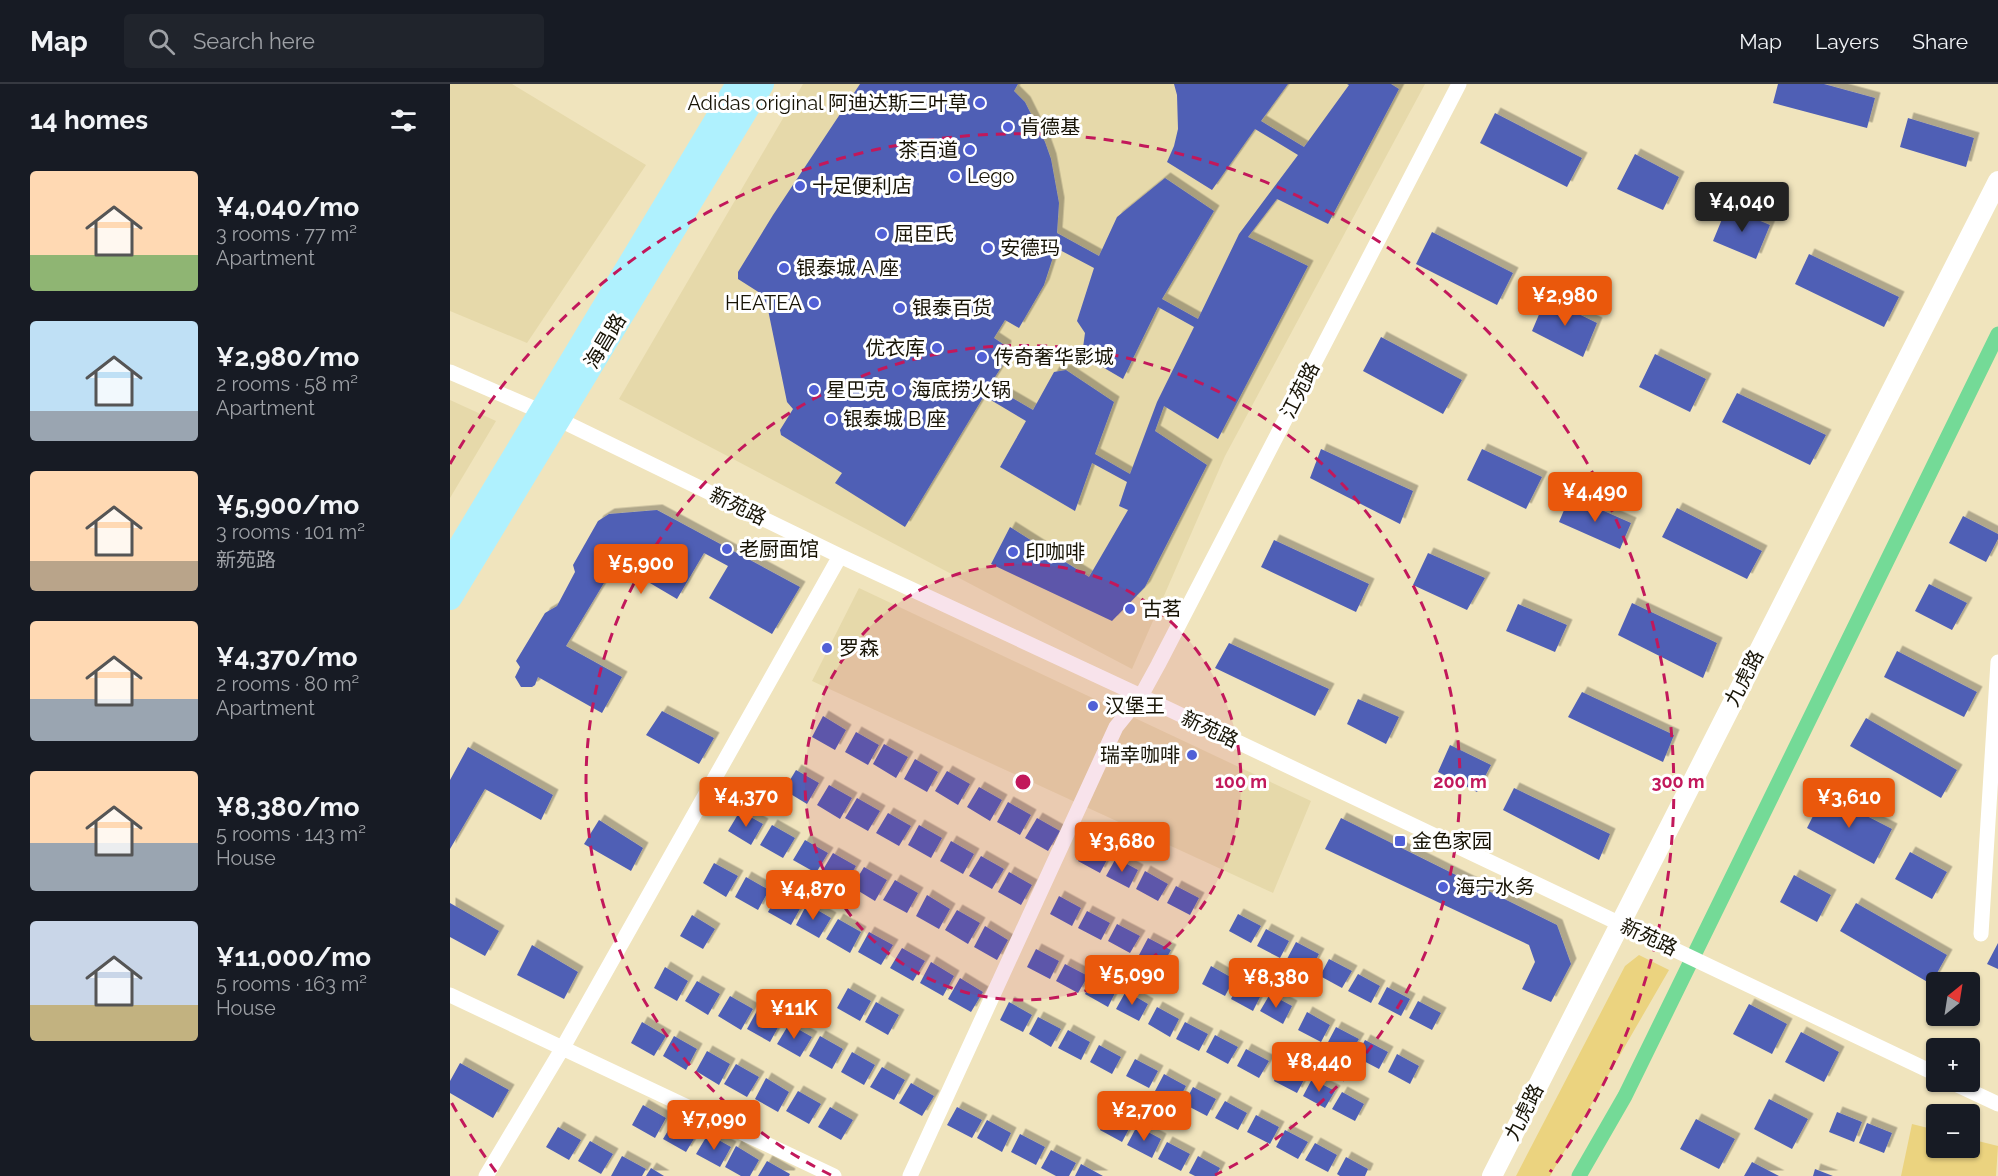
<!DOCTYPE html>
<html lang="en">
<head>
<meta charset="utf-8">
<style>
  :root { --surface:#171b24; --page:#20242c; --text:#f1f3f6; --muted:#9ea1a6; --line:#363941; --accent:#ea580c }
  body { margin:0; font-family:Raleway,"Noto Sans SC",sans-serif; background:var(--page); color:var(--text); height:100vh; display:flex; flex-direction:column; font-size:22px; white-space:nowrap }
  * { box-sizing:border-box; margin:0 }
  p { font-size:20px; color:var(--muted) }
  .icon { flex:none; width:33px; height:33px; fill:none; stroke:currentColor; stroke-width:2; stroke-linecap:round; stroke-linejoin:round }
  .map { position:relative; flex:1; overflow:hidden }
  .side { display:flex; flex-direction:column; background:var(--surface); width:450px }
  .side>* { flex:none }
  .needle { width:39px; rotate:30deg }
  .tools { position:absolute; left:1476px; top:888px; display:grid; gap:12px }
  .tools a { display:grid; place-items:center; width:54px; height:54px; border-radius:6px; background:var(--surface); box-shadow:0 2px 4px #0004; font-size:30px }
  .price { position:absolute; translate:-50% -51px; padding:0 14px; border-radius:6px; background:var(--accent); color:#fff; font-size:20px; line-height:39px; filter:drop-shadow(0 2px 3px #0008) }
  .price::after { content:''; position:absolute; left:50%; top:36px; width:18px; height:14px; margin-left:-9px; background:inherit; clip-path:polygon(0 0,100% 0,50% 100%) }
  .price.active { background:#222; color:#fff }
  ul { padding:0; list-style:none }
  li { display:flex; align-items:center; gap:18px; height:150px; padding:0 30px }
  li span { display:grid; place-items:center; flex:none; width:168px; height:120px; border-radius:6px; color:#555 }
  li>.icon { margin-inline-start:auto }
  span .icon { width:72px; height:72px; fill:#fffc; stroke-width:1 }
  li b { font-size:26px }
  h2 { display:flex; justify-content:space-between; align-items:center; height:72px; padding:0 30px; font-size:26px }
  header { display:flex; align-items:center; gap:36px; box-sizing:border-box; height:84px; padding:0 30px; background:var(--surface); border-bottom:2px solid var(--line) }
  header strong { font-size:28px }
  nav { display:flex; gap:33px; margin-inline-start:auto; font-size:21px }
  .search { width:420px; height:54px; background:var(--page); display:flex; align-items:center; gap:15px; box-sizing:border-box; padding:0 21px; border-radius:6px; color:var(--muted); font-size:22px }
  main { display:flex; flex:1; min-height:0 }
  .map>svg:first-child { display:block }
  .built { fill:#e6d9aa }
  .green { fill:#ebd37f }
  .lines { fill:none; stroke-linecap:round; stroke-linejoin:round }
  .canal { stroke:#74da97; stroke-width:15 }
  .building { fill:#505fb5; fill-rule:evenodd; filter:url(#shadow) }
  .minor { stroke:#fff; stroke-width:15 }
  .tertiary { stroke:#fff; stroke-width:20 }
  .primary { stroke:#aff1fe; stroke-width:24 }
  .ring { fill:none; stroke:#c2185b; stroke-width:3; stroke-dasharray:10 8 }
  .poi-dot { fill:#5160d6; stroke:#fff; stroke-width:2 }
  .labels { text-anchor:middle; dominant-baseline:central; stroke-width:6; stroke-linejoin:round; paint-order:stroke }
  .poi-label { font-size:20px; fill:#171305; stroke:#fff; text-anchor:start }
  .street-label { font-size:20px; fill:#171305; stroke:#fff }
  .centre { fill:#c2185b; stroke:#fff; stroke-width:3 }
  .ring-label { font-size:18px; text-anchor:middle; font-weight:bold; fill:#c2185b; stroke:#fff; stroke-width:6; stroke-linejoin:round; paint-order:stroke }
</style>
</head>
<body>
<header>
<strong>Map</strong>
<div class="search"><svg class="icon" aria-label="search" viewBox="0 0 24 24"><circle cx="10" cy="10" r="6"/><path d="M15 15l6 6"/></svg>Search here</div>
<nav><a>Map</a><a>Layers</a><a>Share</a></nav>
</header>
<main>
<section class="side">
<h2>14 homes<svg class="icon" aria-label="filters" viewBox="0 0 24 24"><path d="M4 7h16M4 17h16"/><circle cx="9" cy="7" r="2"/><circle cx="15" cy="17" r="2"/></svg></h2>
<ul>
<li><span style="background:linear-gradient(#ffd9b3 70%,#8fb573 0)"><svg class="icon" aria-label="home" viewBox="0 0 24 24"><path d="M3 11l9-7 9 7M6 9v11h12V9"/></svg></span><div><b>¥4,040/mo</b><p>3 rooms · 77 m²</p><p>Apartment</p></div></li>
<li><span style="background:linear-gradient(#bfe0f5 75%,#9aa5b1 0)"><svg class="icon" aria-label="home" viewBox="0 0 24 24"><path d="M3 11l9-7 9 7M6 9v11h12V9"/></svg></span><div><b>¥2,980/mo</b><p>2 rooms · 58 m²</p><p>Apartment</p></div></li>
<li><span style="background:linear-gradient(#ffd9b3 75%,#b9a48a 0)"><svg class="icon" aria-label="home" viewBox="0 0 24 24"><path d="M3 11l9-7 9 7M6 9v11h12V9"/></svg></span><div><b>¥5,900/mo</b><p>3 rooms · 101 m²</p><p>新苑路</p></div></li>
<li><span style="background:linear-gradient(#ffd9b3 65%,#9aa5b1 0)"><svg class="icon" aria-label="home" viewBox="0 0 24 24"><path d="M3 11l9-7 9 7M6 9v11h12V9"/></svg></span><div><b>¥4,370/mo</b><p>2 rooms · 80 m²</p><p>Apartment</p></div></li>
<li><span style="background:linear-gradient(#ffd9b3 60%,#9aa5b1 0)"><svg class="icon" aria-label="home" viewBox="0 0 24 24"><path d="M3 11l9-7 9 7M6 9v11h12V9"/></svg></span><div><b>¥8,380/mo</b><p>5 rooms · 143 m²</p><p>House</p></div></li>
<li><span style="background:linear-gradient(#c9d6e8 70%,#c2b280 0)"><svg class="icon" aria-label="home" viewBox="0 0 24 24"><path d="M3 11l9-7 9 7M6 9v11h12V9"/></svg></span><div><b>¥11,000/mo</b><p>5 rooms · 163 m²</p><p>House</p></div></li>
</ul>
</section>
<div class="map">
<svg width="1548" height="1092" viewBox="0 0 1548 1092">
  <defs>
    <filter id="shadow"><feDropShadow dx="5.5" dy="-5.5" stdDeviation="0" flood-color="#0004"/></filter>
  </defs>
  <rect width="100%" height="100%" fill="#f0e4bd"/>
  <path class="built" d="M0,0H62L196,81L77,259L0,227Z
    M353,0H975L775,372L682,585L169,315Z
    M0,316L46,337L0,414Z
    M409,504L861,717L823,809L362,597Z"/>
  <path class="green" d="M1189,871L1219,886L1100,1092H1066L1175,882Z
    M1462,1040L1486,1046V1064H1520V1055L1548,1062L1546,1092H1451Z"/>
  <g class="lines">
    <path class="canal" d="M1129,1092L1175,1012L1548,250"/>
  </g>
  <path class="building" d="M410,0H568L564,7L575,18L595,58L601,75L609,119L607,149L649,172L667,133L715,94L764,127L712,215L748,235L789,150L848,71L805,45L762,106L717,78L724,62L728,45L727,11L724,0H838L811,37L854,63L899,1L897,0H941L949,5L878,140L827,115L798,153L858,182L768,355L714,322L705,347L757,381L695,503L662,537L541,480L560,443L639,493L678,426L669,422L677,398L642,379L625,427L550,383L576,337L534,312L455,443L385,399L392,389L331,351L330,346L343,325L337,318L317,221L310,209L288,195V188L323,131ZM606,164L644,184L627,237L635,249L632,271L673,295L708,223L744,243L707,318L680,390L645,370L664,318L616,286L604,288L583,326L540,301L552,282L556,262L544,254L555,236L569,244L594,201Z
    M1328,0H1374L1425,14L1417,44L1323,19Z
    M1045,29L1132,74L1117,103L1030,59Z
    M1458,34L1524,54L1516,83L1450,63Z
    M1185,70L1229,93L1213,126L1167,105Z
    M1277,123L1320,141L1306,175L1263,157Z
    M982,148L1063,189L1047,221L966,180Z
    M1359,170L1449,213L1434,243L1345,200Z
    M1096,214L1147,239L1133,273L1082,247Z
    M931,253L1012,296L993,330L913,287Z
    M1205,270L1256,295L1240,328L1189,303Z
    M1287,309L1376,351L1360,381L1272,338Z
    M871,365L963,407L950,440L860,394Z
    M1032,365L1092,393L1076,425L1017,396Z
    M1120,412L1181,439L1170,465L1109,438Z
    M1227,424L1312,467L1297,495L1212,453Z
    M207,426L350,503L322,550L259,514L278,482L254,469L227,515L166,479L116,562L172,593L152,629L88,593L85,601L82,603H71L65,593L70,583L66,577L95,529L107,522L125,488L123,481L148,437L159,430Z
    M1513,432L1548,450V455L1536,478L1499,459Z
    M824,456L919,500L906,528L811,483Z
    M978,469L1035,494L1017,526L963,501Z
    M1479,500L1517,519L1502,546L1465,527Z
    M1182,519L1267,559L1253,594L1168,551Z
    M1068,520L1117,541L1105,568L1056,547Z
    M779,559L879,605L865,632L765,584Z
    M1447,567L1527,608L1514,633L1434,593Z
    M1132,608L1224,651L1213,678L1118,633Z
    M908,615L949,633L936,660L897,640Z
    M212,627L264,654L249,680L196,651Z
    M373,632L396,646L385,666L362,653Z
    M1416,634L1507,686L1491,714L1400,662Z
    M406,648L429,661L418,681L395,668Z
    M434,660L458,673L446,694L423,680Z
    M1000,661L1041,681L1027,708L988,688Z
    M18,663L103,711L91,736L35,705L0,765V696Z
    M465,675L488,688L477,708L454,695Z
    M346,686L369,699L357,720L334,706Z
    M497,687L520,700L508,721L485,707Z
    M379,701L402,714L390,735L367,721Z
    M529,703L552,716L540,737L517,723Z
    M1064,704L1160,750L1149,776L1053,726Z
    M1374,710L1442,745L1424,780L1357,744Z
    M407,714L430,727L418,747L395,734Z
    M558,718L581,731L570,751L547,738Z
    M290,727L313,740L301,761L278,747Z
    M438,729L461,742L449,762L426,749Z
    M587,734L610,747L598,767L575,754Z
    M891,734L1107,841L1121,880L1101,918L1072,905L1085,878L1079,861L875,765Z
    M149,736L193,764L181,787L134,760Z
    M322,741L345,754L333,774L310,761Z
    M469,741L492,754L481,774L458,761Z
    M355,756L378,769L366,789L343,776Z
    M501,757L524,770L513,790L490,777Z
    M637,760L659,772L650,789L628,777Z
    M1460,768L1497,788L1482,815L1445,795Z
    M383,769L406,782L394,802L371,789Z
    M531,772L554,785L542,805L519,792Z
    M666,774L688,786L679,804L656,792Z
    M264,779L288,792L276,813L253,799Z
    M414,783L437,796L425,817L402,803Z
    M695,787L718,800L708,817L686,805Z
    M559,788L582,801L571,821L548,808Z
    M1344,791L1381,811L1367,838L1330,818Z
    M296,793L319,806L308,826L285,813Z
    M445,796L468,809L457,829L433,816Z
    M726,802L749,814L740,831L717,819Z
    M329,808L352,821L341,841L318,828Z
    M477,811L500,825L489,845L466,832Z
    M609,812L631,824L622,842L600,830Z
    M0,819L49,847L35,872L0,853Z
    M1406,819L1497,871L1481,900L1390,847Z
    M357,820L381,834L369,854L346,841Z
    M507,826L530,839L518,860L495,846Z
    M637,827L660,839L651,856L628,844Z
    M788,830L811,842L801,859L779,847Z
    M242,831L265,845L253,865L230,852Z
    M388,835L411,848L400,869L376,855Z
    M667,840L690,852L680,869L658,857Z
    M535,842L558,856L547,876L524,863Z
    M816,845L839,857L830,874L807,862Z
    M419,848L443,861L431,881L408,868Z
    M698,854L721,866L711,884L689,871Z
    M846,858L869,870L860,887L837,875Z
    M1548,859V885L1537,880Z
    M82,861L128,888L114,915L67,891Z
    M452,864L475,877L463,897L440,884Z
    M586,865L609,877L600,895L577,883Z
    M879,875L902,887L892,904L870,892Z
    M481,878L504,892L493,912L470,899Z
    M615,880L638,892L628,909L606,897Z
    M761,882L784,895L775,912L752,900Z
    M215,883L238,897L227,917L204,904Z
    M908,890L930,902L921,919L898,907Z
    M645,893L667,905L658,923L635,910Z
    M510,894L533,908L521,928L498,915Z
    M247,897L270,910L258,931L235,917Z
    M790,897L812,909L803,927L781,915Z
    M937,903L960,915L951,932L928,920Z
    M398,904L421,917L410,937L387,924Z
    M676,907L698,920L689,937L666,925Z
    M820,910L842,922L833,940L810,927Z
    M280,912L303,925L291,946L268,932Z
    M968,917L991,929L982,946L959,934Z
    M426,918L449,931L438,951L415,938Z
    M559,918L582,931L573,948L550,936Z
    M1299,920L1337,940L1322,970L1283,950Z
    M707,923L729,935L720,953L698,940Z
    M308,925L331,938L320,958L297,945Z
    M857,928L880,941L871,958L848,946Z
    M588,933L611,945L601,963L579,950Z
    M192,938L216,952L204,972L181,959Z
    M735,938L758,950L749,967L726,955Z
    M339,940L362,953L350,973L327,960Z
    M886,943L909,955L899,972L877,960Z
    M618,946L640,958L631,976L608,964Z
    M1351,948L1389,968L1374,998L1335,978Z
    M765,951L788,963L778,980L756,968Z
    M224,952L247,965L236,986L213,972Z
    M370,952L393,965L382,985L359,972Z
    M915,956L938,968L929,985L906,973Z
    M649,961L671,973L662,990L640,978Z
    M796,965L819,977L809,994L787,982Z
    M257,967L280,980L269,1001L246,987Z
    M402,968L425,981L414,1001L391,988Z
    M947,970L969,982L960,1000L938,988Z
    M685,975L708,987L699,1004L676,992Z
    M10,979L59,1006L43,1034L0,1009V997Z
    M286,980L309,993L297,1013L274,1000Z
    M833,980L856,992L847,1009L824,997Z
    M432,983L455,996L444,1016L420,1003Z
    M714,990L736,1002L727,1019L705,1007Z
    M316,994L339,1008L328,1028L305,1015Z
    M862,995L885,1007L875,1024L853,1012Z
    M461,999L484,1012L472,1032L449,1019Z
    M743,1003L766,1015L757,1032L734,1020Z
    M348,1007L371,1020L359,1040L336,1027Z
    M892,1008L914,1020L905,1037L882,1025Z
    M1319,1015L1358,1035L1342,1065L1304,1045Z
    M775,1017L797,1029L788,1046L765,1034Z
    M193,1021L216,1034L205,1054L182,1041Z
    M380,1023L403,1036L391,1056L368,1043Z
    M507,1023L532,1036L522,1054L497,1041Z
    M1387,1028L1412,1038L1404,1058L1379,1048Z
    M659,1029L681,1041L672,1058L650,1046Z
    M806,1031L829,1043L820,1060L797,1048Z
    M225,1035L248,1048L236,1068L213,1055Z
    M1246,1035L1285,1055L1269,1085L1230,1065Z
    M537,1036L561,1049L552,1068L527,1054Z
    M1417,1039L1442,1049L1434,1069L1409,1059Z
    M687,1042L711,1055L702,1074L677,1061Z
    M108,1043L131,1056L119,1076L96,1063Z
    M835,1046L858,1058L848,1075L826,1063Z
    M258,1050L281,1063L270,1083L246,1070Z
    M570,1050L595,1063L586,1081L561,1068Z
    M140,1057L163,1070L151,1090L128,1077Z
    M717,1058L740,1070L731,1087L708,1075Z
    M865,1059L887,1071L878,1088L855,1076Z
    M286,1062L309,1076L300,1092H291L275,1083Z
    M601,1066L626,1079L619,1092H606L591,1084Z
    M172,1072L196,1085L192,1092H161Z
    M748,1072L770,1084L766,1092H745L739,1089Z
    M896,1073L918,1085L915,1092H890L887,1090Z
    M317,1077L340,1090L339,1092H308Z
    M1302,1078L1329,1092H1294Z
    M631,1080L653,1092H625Z
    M201,1084L214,1092H196Z
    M1365,1085L1383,1092H1363Z"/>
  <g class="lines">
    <path class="minor" d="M0,288L108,335L390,472L691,612L1486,990
      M1531,850L1548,578
      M0,911L384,1092
      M1501,998L1548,1020
      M36,1092L112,965L390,472
      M460,1092L666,643L691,612L708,581L1009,0"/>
    <path class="tertiary" d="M1042,1092L1548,97"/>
    <path class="primary" d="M0,479L288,0
      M0,514L312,0"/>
  </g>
  <circle cx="573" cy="698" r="218" fill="#c2185b" fill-opacity=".12"/>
  <g class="ring">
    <circle cx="573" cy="698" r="218"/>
    <path d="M381 1091A437 437 0 1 1 765 1091"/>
    <path d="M46 1088A655 655 0 0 1 0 1016M0 380A655 655 0 1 1 1100 1088"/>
  </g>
  <g class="poi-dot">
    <circle cx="530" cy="19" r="6"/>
    <circle cx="558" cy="43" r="6"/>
    <circle cx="520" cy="66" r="6"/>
    <circle cx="505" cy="92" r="6"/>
    <circle cx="350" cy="102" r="6"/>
    <circle cx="432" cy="150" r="6"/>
    <circle cx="538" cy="164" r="6"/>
    <circle cx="334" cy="184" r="6"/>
    <circle cx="364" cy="219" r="6"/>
    <circle cx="450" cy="224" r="6"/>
    <circle cx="487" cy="264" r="6"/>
    <circle cx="532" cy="273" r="6"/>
    <circle cx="364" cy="306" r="6"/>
    <circle cx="449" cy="306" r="6"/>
    <circle cx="381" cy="335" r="6"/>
    <circle cx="277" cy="465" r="6"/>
    <circle cx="563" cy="468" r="6"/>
    <circle cx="680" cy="525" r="6"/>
    <circle cx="377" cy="564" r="6"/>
    <circle cx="643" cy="622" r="6"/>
    <circle cx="742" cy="671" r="6"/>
    <rect x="944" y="751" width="12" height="12" rx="3"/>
    <circle cx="993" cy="803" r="6"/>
  </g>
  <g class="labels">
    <g class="poi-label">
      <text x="518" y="19" text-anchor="end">Adidas original 阿迪达斯三叶草</text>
      <text x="570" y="43">肯德基</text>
      <text x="508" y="66" text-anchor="end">茶百道</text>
      <text x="517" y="92">Lego</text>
      <text x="362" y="102">十足便利店</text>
      <text x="444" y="150">屈臣氏</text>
      <text x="550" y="164">安德玛</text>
      <text x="346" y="184">银泰城 A 座</text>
      <text x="352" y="219" text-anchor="end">HEATEA</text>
      <text x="462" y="224">银泰百货</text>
      <text x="475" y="264" text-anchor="end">优衣库</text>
      <text x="544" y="273">传奇奢华影城</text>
      <text x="376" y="306">星巴克</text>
      <text x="461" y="306">海底捞火锅</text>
      <text x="393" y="335">银泰城 B 座</text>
      <text x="289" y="465">老厨面馆</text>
      <text x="575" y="468">印咖啡</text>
      <text x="692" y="525">古茗</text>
      <text x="389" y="564">罗森</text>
      <text x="655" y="622">汉堡王</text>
      <text x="730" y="671" text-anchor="end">瑞幸咖啡</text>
      <text x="962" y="757">金色家园</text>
      <text x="1005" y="803">海宁水务</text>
    </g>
    <g class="street-label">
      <text transform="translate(155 257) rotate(-59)">海昌路</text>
      <text transform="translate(850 306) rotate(-63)">江苑路</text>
      <text transform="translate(288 422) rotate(26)">新苑路</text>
      <text transform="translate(1294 594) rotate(-63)">九虎路</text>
      <text transform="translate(760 645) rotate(25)">新苑路</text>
      <text transform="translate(1199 853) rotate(25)">新苑路</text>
      <text transform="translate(1074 1028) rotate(-63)">九虎路</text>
    </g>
  </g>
  <circle cx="573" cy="698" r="9" class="centre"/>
  <g class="ring-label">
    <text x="791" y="704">100 m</text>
    <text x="1010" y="704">200 m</text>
    <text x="1228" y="704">300 m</text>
  </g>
</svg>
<div class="tools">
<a><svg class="needle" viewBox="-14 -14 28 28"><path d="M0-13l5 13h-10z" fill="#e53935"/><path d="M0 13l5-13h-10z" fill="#9ea1a6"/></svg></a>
<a>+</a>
<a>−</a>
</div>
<b class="price active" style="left:1292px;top:149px">¥4,040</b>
<b class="price" style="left:1115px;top:243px">¥2,980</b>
<b class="price" style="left:1145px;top:439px">¥4,490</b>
<b class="price" style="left:191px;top:511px">¥5,900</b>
<b class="price" style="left:296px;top:744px">¥4,370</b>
<b class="price" style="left:1399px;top:745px">¥3,610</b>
<b class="price" style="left:672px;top:789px">¥3,680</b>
<b class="price" style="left:363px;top:837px">¥4,870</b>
<b class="price" style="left:682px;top:922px">¥5,090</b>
<b class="price" style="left:826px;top:925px">¥8,380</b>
<b class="price" style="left:344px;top:956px">¥11K</b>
<b class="price" style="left:869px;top:1009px">¥8,440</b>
<b class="price" style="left:694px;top:1058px">¥2,700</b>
<b class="price" style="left:264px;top:1067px">¥7,090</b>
</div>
</main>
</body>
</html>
